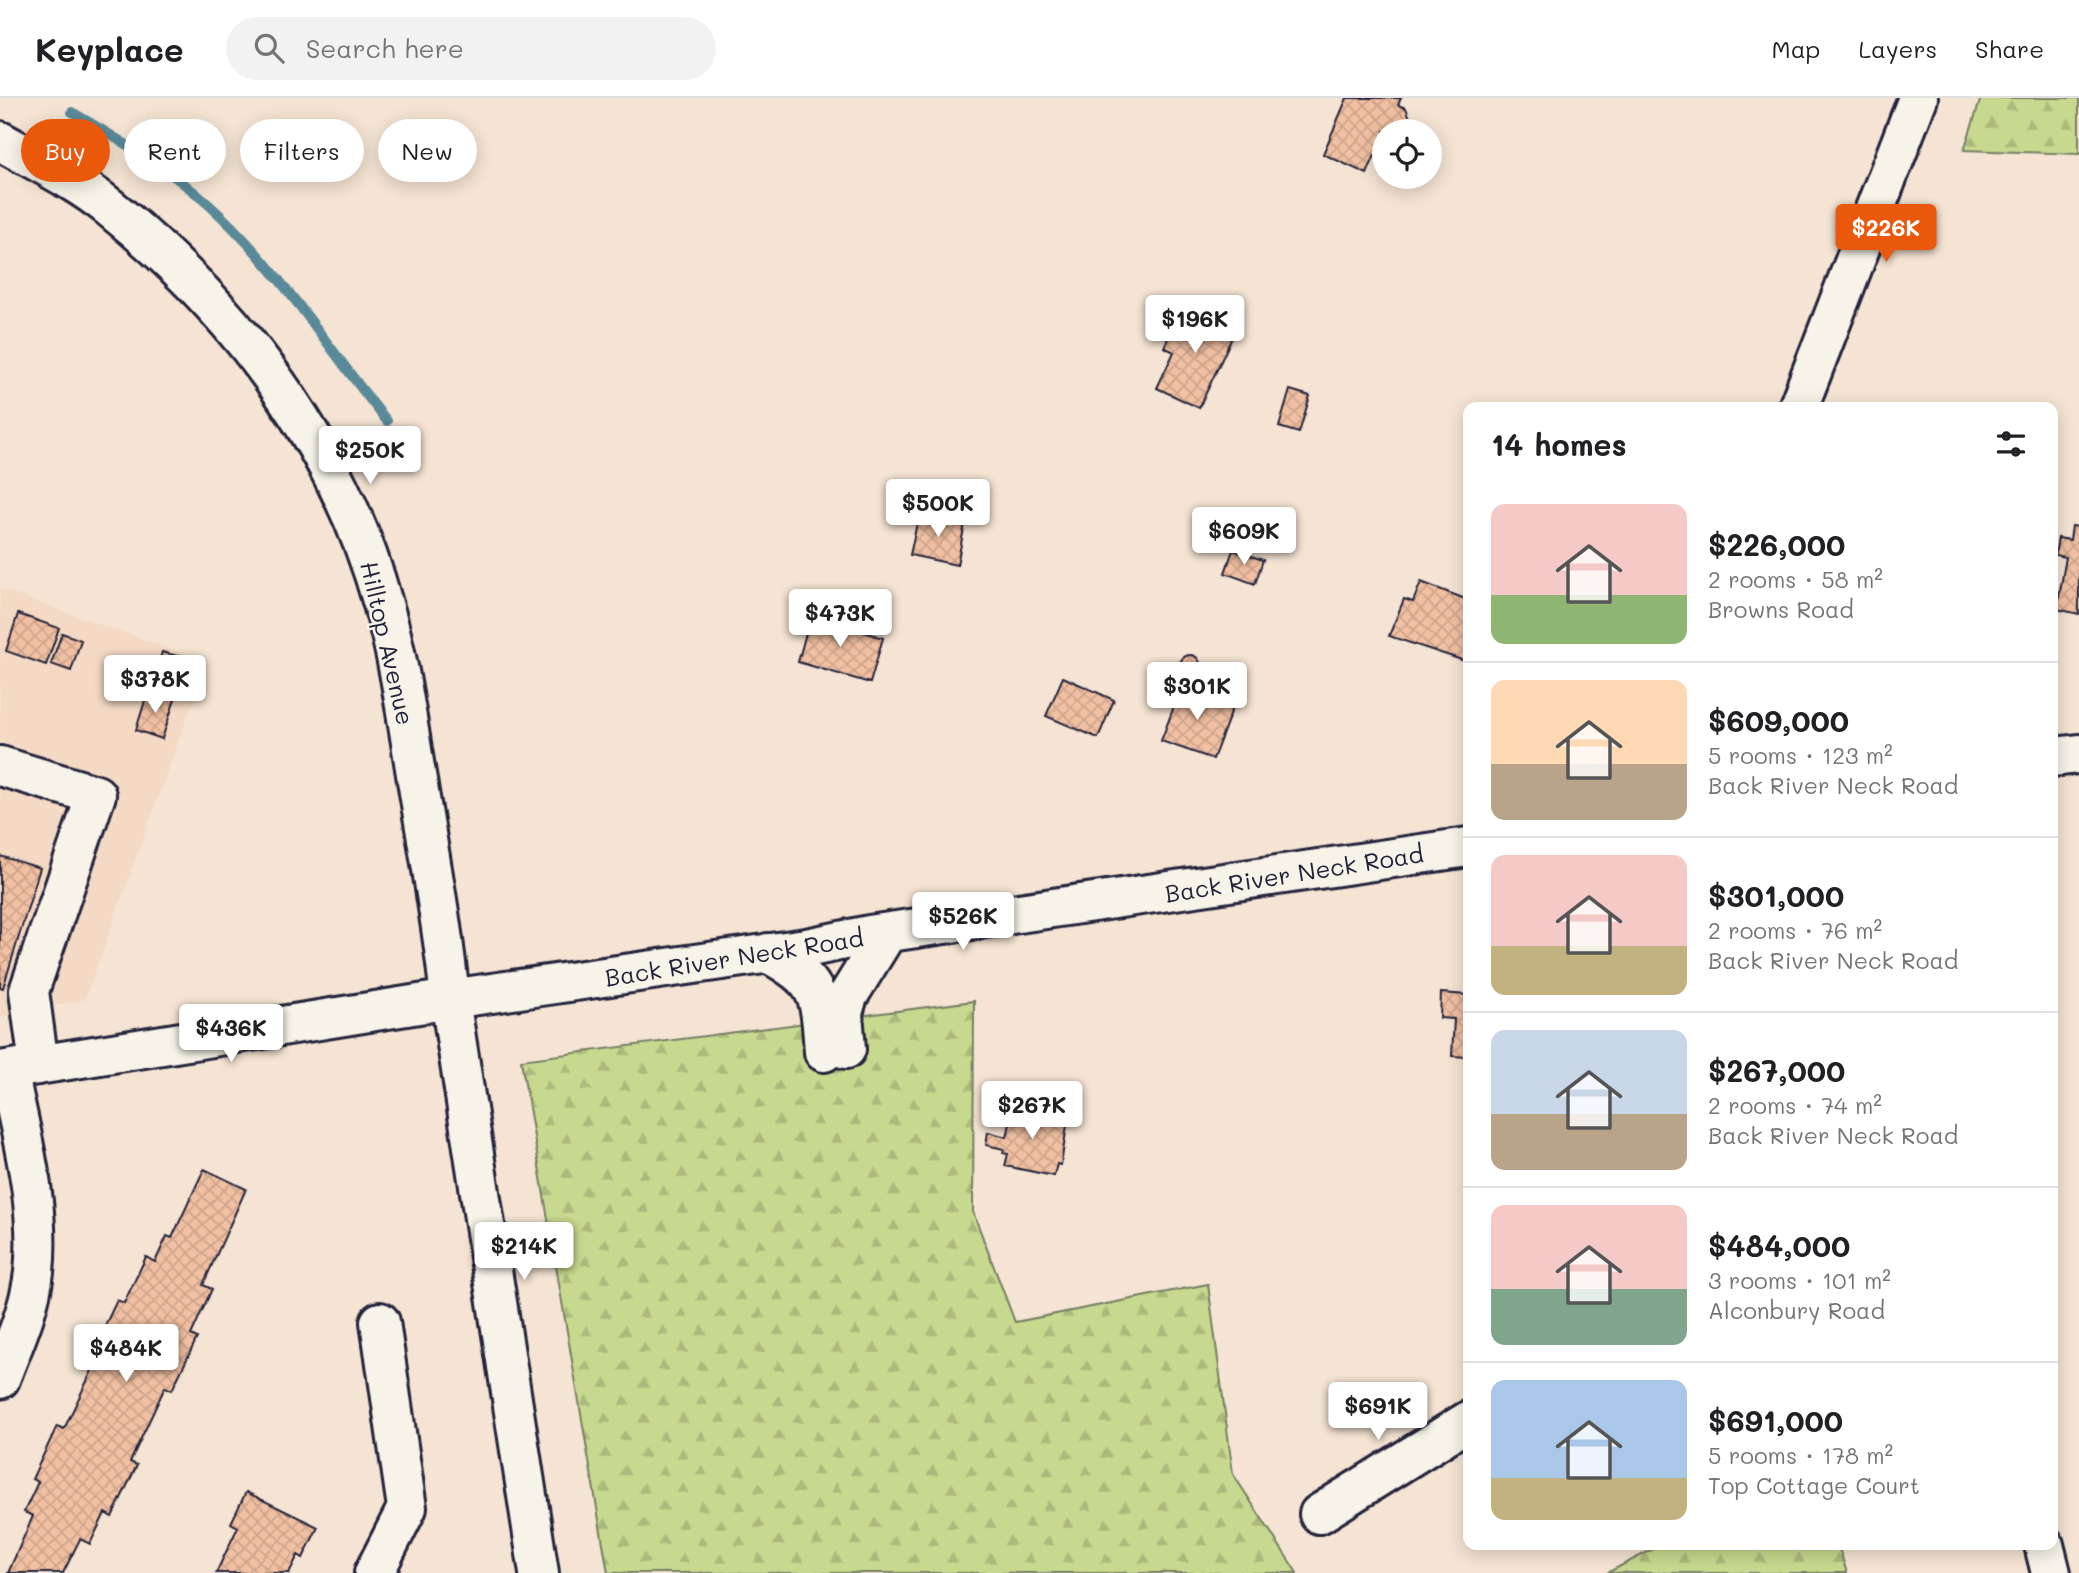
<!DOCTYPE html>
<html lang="en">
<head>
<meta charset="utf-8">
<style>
  :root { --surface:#fff; --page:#f2f2f2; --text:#202124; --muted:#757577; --line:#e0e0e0; --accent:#ea580c }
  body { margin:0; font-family:Mali,sans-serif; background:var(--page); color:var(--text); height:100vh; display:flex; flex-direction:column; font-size:26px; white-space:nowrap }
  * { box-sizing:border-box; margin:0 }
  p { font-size:23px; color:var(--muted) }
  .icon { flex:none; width:38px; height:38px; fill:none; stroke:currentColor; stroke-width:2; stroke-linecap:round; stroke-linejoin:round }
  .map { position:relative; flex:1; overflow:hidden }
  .side { position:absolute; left:1463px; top:304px; width:595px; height:1148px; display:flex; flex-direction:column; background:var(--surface); border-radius:14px; box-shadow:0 4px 18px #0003 }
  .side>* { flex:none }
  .guide { position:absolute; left:21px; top:21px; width:665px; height:63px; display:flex; gap:14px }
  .controls { position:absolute; left:1372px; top:21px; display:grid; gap:14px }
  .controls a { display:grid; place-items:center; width:70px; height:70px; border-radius:50%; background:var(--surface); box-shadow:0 4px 18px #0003; font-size:35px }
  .price { position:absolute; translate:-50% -60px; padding:0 16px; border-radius:7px; background:#fff; color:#222; font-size:23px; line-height:46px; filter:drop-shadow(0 2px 4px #0008) }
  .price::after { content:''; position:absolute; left:50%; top:42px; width:21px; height:16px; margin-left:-10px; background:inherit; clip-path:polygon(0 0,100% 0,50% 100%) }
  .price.active { background:var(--accent); color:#fff }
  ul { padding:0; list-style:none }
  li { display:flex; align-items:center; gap:21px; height:175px; padding:0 28px }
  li+li { border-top:2px solid var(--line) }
  li span { display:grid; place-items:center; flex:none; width:196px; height:140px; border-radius:14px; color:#555 }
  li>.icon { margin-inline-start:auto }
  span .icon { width:84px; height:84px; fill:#fffc; stroke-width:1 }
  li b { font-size:30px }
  h2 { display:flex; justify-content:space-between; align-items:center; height:84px; padding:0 28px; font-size:30px }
  .pill { padding:0 24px; border-radius:32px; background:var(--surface); box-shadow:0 4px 18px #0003; font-size:24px; line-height:63px }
  .pill.active { background:var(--accent); color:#fff }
  header { display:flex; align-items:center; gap:42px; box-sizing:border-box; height:98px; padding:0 35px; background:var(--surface); border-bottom:2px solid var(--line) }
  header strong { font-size:33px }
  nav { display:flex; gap:38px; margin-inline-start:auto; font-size:24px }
  .search { width:490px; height:63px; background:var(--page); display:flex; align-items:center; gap:18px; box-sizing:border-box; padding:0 24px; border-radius:38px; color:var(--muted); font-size:26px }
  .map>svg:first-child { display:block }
  .built { fill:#f4d9c4 }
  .forest { fill:url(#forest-firs); stroke:#747e64; stroke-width:2 }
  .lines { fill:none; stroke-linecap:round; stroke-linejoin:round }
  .stream { stroke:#5a8a9a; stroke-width:10 }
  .building { fill:url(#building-cross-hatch); stroke:#22223b; stroke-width:2 }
  .minor-casing { stroke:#22223b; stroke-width:44 }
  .minor { stroke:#f7f3e8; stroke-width:38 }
  .labels { text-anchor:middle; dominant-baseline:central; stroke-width:5; stroke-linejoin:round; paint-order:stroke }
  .street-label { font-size:24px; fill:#22223b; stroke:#f7f3e8 }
</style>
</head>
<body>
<header>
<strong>Keyplace</strong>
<div class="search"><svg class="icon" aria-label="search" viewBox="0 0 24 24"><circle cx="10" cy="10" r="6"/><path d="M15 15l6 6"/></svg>Search here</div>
<nav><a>Map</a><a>Layers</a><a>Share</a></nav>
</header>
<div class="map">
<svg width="2079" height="1475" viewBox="0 0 2079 1475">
  <defs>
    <pattern id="forest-firs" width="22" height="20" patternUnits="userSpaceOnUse" patternTransform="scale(1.75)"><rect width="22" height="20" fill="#c7d98e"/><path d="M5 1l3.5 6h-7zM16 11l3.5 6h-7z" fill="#abba7b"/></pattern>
    <pattern id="building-cross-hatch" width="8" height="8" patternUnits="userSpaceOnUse" patternTransform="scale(1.75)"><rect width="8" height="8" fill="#f1c0a2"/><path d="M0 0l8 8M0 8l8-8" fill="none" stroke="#cea58c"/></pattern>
  </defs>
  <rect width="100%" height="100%" fill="#f5e4d3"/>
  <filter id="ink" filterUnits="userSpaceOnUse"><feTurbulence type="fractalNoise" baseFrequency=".0143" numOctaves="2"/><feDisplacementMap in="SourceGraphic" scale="14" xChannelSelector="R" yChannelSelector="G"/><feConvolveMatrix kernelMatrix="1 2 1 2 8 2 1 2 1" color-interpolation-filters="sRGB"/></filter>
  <g filter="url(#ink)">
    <path class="built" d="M0,491L207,564L85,901L0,919Z"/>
    <path class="forest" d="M1981,0H2079V56L1964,52Z
      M974,903L973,1114L1015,1224L1208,1186L1233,1376L1297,1475H608L521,962Z
      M1661,1447H1838L1847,1475H1607Z"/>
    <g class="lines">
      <path class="stream" d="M72,14C119,42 167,69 208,106C277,167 330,253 387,323"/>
    </g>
    <path class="building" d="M1347,0H1401L1398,7L1406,10L1410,20L1405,30L1384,33V59L1383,61L1375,57L1367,76L1323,56Z
      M1184,206L1236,231L1199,310L1157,290L1174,254L1164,249Z
      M1290,292L1310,298L1299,335L1279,329Z
      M919,416L965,425L957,467L910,457Z
      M2072,428L2079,429V516L2057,511L2066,459L2055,457L2058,440L2070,442Z
      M1233,452L1263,462L1255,486L1225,475Z
      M1421,484L1468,502V564L1389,538L1404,501L1413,504Z
      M18,516L59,530L46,567L6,553Z
      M811,517L883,540L870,585L798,564Z
      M62,535L81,542L71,573L51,566Z
      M162,554L193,562L184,594L153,585Z
      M1180 567a10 10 0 1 1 20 0a10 10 0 1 1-20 0Z
      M1063,579L1114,602L1098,640L1046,618Z
      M1182,587L1234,606L1213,661L1161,643Z
      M148,593L175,601L162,641L136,632Z
      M0,758L40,770L3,890L0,889Z
      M1441,895L1468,897V959L1452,958L1454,921L1440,920Z
      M1015,1004L1041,1010L1040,1013L1051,1015L1049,1023L1067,1027L1061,1067L1057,1066L1054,1078L1005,1068L1008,1056L1003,1055L1004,1051L986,1047L988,1034L1007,1039Z
      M204,1071L246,1091L203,1187L212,1191L191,1237L197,1240L172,1292L165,1289L130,1364L137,1367L112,1419L105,1415L90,1446L80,1441L63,1475H8L33,1418L24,1414L38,1384L32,1381L57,1328L64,1331L99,1258L92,1255L117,1202L124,1205L146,1159L155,1164L167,1138L172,1140Z
      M246,1394L318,1429L303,1460L298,1457L289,1475H216L238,1429L231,1425Z"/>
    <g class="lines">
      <defs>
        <path id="minor" d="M0,43C36,63 77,83 109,109C236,211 339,347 383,506C400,564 407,623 417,682C429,755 443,828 450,901L539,1475
          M1798,310L1918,0
          M2053,659L2079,656
          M0,668L96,697L29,893L39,967
          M768,855C821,884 820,897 824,954
          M846,951L843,915L848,898L887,835
          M0,973L450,901L806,850L869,837L1468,749
          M0,1281C13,1247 30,1211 34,1174C41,1106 21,1037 8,972
          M1319,1416L1468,1323
          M2044,1447L2051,1475
          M374,1475L407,1410L380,1224"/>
      </defs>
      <use href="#minor" class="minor-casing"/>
      <use href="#minor" class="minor"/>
    </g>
  </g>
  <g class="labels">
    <g class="street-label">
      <text transform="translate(388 545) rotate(77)">Hilltop Avenue</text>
      <text transform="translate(1294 775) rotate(-9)">Back River Neck Road</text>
      <text transform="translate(734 859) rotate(-9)">Back River Neck Road</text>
    </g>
  </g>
</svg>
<div class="controls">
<a><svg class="icon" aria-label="locate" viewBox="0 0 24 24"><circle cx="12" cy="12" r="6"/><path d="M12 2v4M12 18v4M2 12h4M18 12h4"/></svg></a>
</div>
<b class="price active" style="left:1886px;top:166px">$226K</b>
<b class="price" style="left:1195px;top:257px">$196K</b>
<b class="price" style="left:370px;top:388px">$250K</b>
<b class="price" style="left:938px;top:441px">$500K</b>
<b class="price" style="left:1244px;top:469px">$609K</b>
<b class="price" style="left:840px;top:551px">$473K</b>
<b class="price" style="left:155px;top:617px">$378K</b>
<b class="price" style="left:1197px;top:624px">$301K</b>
<b class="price" style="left:963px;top:854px">$526K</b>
<b class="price" style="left:231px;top:966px">$436K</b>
<b class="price" style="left:1032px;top:1043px">$267K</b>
<b class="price" style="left:524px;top:1184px">$214K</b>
<b class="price" style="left:126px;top:1286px">$484K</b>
<b class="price" style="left:1378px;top:1344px">$691K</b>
<div class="guide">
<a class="pill active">Buy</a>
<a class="pill">Rent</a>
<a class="pill">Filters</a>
<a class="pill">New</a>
</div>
<section class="side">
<h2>14 homes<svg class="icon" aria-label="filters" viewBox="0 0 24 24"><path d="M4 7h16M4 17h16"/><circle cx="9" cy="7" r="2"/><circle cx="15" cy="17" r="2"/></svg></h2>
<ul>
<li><span style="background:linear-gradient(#f6c9c9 65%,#8fb573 0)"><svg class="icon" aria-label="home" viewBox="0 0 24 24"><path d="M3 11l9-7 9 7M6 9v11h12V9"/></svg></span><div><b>$226,000</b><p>2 rooms · 58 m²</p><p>Browns Road</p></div></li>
<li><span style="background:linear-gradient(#ffd9b3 60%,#b9a48a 0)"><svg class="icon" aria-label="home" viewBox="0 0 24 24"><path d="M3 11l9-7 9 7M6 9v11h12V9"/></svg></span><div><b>$609,000</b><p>5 rooms · 123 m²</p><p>Back River Neck Road</p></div></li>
<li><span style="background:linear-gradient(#f6c9c9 65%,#c2b280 0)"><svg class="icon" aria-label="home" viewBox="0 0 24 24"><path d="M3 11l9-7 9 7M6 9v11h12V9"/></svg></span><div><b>$301,000</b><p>2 rooms · 76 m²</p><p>Back River Neck Road</p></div></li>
<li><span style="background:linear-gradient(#c9d6e8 60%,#b9a48a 0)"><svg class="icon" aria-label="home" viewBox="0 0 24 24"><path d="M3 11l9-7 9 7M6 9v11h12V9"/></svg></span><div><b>$267,000</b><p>2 rooms · 74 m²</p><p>Back River Neck Road</p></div></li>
<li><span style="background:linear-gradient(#f6c9c9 60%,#7fa58c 0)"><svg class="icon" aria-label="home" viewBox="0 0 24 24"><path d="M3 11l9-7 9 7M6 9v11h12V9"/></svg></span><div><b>$484,000</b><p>3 rooms · 101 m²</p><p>Alconbury Road</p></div></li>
<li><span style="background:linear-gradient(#a9c7e8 70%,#c2b280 0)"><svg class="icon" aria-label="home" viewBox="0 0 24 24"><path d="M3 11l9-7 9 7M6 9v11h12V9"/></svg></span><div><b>$691,000</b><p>5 rooms · 178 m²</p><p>Top Cottage Court</p></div></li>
</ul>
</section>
</div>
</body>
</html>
